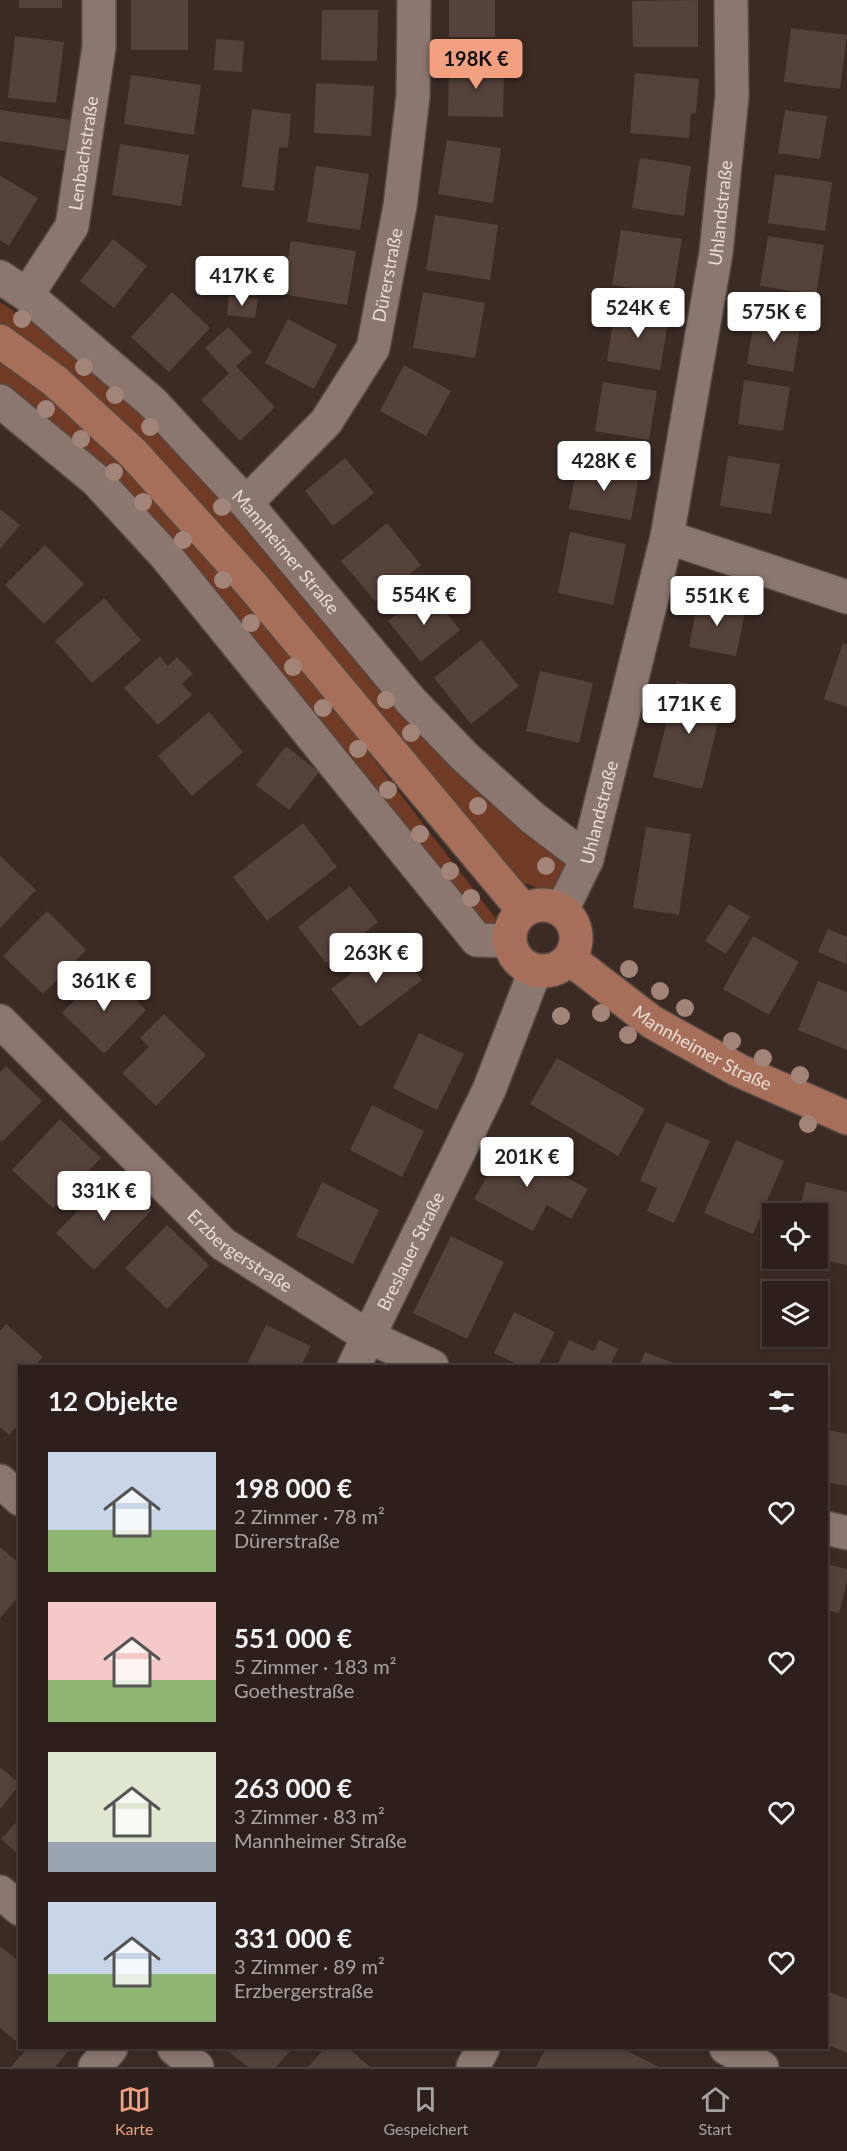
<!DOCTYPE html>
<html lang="de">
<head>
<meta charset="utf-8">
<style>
  :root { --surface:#2d201c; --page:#392d29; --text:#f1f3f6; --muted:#a7a3a3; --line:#483e3b; --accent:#f2a080 }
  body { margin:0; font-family:Lato,sans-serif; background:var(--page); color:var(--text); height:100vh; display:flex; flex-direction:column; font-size:22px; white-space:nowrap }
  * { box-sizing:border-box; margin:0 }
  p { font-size:20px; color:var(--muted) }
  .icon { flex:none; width:33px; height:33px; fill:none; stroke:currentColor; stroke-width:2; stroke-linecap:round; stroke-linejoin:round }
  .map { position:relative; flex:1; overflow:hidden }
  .drawer { position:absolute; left:18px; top:1365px; width:810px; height:684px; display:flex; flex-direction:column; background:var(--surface); border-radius:0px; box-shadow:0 3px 9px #0003,0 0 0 2px var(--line) }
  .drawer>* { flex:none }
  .buttons { position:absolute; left:762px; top:1203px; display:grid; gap:12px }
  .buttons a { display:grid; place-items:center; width:66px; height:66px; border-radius:0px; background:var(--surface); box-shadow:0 3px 9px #0003,0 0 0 2px var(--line); font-size:30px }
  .price { position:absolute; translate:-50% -51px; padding:0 14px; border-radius:6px; background:#fff; color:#222; font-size:20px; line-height:39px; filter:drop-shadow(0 2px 3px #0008) }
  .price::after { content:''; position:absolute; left:50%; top:36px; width:18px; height:14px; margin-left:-9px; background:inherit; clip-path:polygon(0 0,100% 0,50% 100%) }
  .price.active { background:var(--accent); color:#111 }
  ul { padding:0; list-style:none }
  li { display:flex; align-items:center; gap:18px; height:150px; padding:0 30px }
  li span { display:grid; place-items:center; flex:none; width:168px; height:120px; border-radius:0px; color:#555 }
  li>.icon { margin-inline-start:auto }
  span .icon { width:72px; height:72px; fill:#fffc; stroke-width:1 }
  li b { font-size:26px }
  h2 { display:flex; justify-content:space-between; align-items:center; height:72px; padding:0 30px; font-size:26px }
  .menu { display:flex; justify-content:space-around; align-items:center; height:84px; border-top:2px solid var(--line); background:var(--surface); font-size:16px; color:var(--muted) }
  .menu a { display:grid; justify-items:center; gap:3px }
  .menu .active { color:var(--accent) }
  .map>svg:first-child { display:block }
  .green { fill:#703a24 }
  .building { fill:#55423b }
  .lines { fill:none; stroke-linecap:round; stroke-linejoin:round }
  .minor-casing { stroke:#564842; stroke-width:36 }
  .major-casing { stroke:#564842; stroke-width:36 }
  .minor { stroke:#8b776f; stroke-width:33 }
  .major { stroke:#a76f59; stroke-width:33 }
  .tree { fill:#a28478 }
  .labels { text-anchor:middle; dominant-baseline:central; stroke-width:4.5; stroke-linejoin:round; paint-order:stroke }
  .street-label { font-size:18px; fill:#e8dcd8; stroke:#32221b }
</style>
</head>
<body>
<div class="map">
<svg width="847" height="2067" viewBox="0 0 847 2067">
  <rect width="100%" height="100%" fill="#3c2b25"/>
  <path class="green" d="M0,302L73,350L128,397L207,477L429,731L469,783L564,860L567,876C552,899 546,890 524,883L219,523L144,440L78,382L0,326Z
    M0,361L64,410L123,465L208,558L332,705L500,924L502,929L496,937L0,388Z"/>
  <path class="building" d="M19,0H62V8H19Z
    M131,0H188V50H131Z
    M449,0H495V37H449Z
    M698,0V47H633L632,1Z
    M322,10H378L377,61L321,60Z
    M791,28L847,35L840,89L784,82Z
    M15,36L64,42L56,103L8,98Z
    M216,39L244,41L242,72L214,70Z
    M449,64L504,65L503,117L448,116Z
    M635,73L699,79L696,113H691L689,138L630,133Z
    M131,75L201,85L194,135L124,124Z
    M316,83L374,86L371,136L314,133Z
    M252,109L291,114L288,148L279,147L274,191L242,187Z
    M0,110L70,120L65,151L0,141Z
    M785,110L827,116L820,159L778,153Z
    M447,140L501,148L493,203L438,194Z
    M120,144L189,155L181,206L112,195Z
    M640,158L691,166L684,216L632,208Z
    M316,166L369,174L360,230L307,222Z
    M775,174L832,182L825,231L768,223Z
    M0,176L38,198L9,246L0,240Z
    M435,215L498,225L490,280L426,270Z
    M621,230L682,239L673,294L612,285Z
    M768,236L824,245L816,295L760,286Z
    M113,239L147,266L114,308L80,281Z
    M291,241L356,251L347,305L282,294Z
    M172,292L210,328L169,372L131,337Z
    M423,292L485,303L475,358L413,348Z
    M229,296L258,299L255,318L227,315Z
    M615,308L669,317L660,370L607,361Z
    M755,314L801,322L793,372L747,364Z
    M288,319L337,345L314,389L265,363Z
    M228,327L252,352L236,366L275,407L240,441L201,400L229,373L205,348Z
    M404,365L451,391L426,436L380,411Z
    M744,380L790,387L783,431L738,424Z
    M603,382L657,391L649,440L595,431Z
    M728,456L780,464L771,514L720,506Z
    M345,458L374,493L333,526L305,491Z
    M577,465L639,476L631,520L569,509Z
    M0,509L20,525L0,549Z
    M387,523L421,565L376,602L341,561Z
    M570,532L626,544L613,605L558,593Z
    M45,545L84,584L44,624L5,585Z
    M428,590L460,630L421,662L388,621Z
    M104,598L141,640L92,683L55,641Z
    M698,599L746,608L736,656L689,647Z
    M481,640L519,686L471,724L434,678Z
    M843,643L847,644V707L824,699Z
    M160,656L168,666L177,657L193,674L182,684L192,695L158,725L124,688Z
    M540,671L593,683L579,743L526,731Z
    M677,681L725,693L702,789L653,777Z
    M209,712L243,752L192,796L158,756Z
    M286,746L319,772L289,810L256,785Z
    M303,823L337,867L267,921L233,877Z
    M646,827L691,834L679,915L633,908Z
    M0,856L36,890L0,928Z
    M350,886L378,922L326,963L298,927Z
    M729,904L750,917L726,954L705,941Z
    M47,911L86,950L43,994L3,956Z
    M828,929L847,937L846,964L818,952Z
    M753,936L799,962L769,1015L723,989Z
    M392,942L422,980L360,1027L331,989Z
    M105,969L146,1010L104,1054L62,1013Z
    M818,981L847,992V1050L798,1030Z
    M164,1014L206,1055L156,1106L122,1073L149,1047L140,1038Z
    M419,1033L464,1054L437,1110L393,1088Z
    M557,1058L645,1109L618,1156L530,1104Z
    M6,1066L42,1101L2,1142L0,1140V1072Z
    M372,1105L424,1131L402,1177L350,1150Z
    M60,1119L101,1158L53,1208L12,1170Z
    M666,1122L710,1141L674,1223L647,1211L657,1188L640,1181Z
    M736,1140L784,1161L753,1234L704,1213Z
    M501,1142L588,1189L571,1219L547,1205L533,1231L474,1199L489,1173L485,1171Z
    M115,1173L152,1210L94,1270L56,1233Z
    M322,1182L379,1210L353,1264L296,1236Z
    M806,1182L847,1192V1265L818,1259V1214H799Z
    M167,1225L209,1265L167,1309L125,1268Z
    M451,1236L504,1262L467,1339L413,1313Z
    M514,1312L555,1332L538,1366H521L494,1353Z
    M6,1324L43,1357L34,1366H20V1383L18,1385L20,1386V1423L9,1435L0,1427V1331Z
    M266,1325L311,1346L301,1366H246Z
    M569,1340L594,1351L599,1340L618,1349L610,1366H557Z
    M645,1352L681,1366H639Z
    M828,1430L847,1434V1486L826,1482Z
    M0,1547L20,1564V1595L0,1618Z
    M826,1564L847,1569V1581L839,1613L826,1610Z
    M0,1767L20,1784L0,1809Z
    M20,1818V1856L1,1839Z
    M0,1946L20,1962V2040L17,2042L0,2028Z
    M826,1991L847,1999V2053L826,2044Z
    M27,2048H71L55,2067H11Z
    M224,2048H293L276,2067H248Z
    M325,2048H348L370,2067H308Z
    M546,2048H622L659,2067H536Z"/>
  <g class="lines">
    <defs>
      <g id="minor">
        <path id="s1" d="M0,277L27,295L152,402L246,503L411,701L465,757L533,818L587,859"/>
        <path id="s2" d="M27,295L72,226L99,47V0"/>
        <path d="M0,401L96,480L166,556L477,940L510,941"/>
        <path id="s3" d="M246,503L326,422L373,348L400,206L413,96L414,0"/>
        <path d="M667,537L847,597"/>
        <path id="s4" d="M562,910L587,859L667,537L716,253L732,96L731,0"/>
        <path id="s5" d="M0,1021L223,1244L369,1337L432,1366"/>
        <path id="s6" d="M354,1366L489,1090L535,971"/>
        <path d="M0,1481L20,1499"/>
        <path d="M826,1528L847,1533"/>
        <path d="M0,1892L20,1909"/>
        <path d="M174,2048L197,2067"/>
        <path d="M726,2048L762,2067"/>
        <path d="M95,2067L111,2048"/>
        <path d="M473,2067L483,2048"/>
      </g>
      <g id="major">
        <path d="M0,341L55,381L133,453L252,585L524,911"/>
        <circle cx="543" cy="938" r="33"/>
        <path id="s7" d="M570,959L652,1022L738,1070L847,1118"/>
      </g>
    </defs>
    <use href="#minor" class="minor-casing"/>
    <use href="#major" class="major-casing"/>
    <use href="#minor" class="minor"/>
    <use href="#major" class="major"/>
  </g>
  <g class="tree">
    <circle cx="22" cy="319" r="9"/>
    <circle cx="84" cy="367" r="9"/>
    <circle cx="115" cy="395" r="9"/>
    <circle cx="46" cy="409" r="9"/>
    <circle cx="150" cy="427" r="9"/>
    <circle cx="81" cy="439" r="9"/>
    <circle cx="114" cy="472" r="9"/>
    <circle cx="143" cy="502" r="9"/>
    <circle cx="222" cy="507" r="9"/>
    <circle cx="183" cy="540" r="9"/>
    <circle cx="223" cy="580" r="9"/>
    <circle cx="251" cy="623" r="9"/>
    <circle cx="293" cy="667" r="9"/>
    <circle cx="386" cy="700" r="9"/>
    <circle cx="323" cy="708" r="9"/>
    <circle cx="411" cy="733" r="9"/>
    <circle cx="358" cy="749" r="9"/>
    <circle cx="388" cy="790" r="9"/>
    <circle cx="478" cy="806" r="9"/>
    <circle cx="420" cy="834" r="9"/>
    <circle cx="546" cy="866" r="9"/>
    <circle cx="450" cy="871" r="9"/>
    <circle cx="471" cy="898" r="9"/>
    <circle cx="629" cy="969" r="9"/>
    <circle cx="660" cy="991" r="9"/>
    <circle cx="685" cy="1008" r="9"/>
    <circle cx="601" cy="1013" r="9"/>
    <circle cx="561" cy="1016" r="9"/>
    <circle cx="628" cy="1035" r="9"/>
    <circle cx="732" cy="1041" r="9"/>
    <circle cx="763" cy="1058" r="9"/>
    <circle cx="800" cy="1075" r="9"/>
    <circle cx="808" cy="1124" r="9"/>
  </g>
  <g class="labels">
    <g class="street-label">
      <text stroke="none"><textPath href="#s2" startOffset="156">Lenbachstraße</textPath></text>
      <text stroke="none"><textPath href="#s4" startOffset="717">Uhlandstraße</textPath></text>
      <text stroke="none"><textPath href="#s3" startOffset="276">Dürerstraße</textPath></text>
      <text stroke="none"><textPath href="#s1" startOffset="398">Mannheimer Straße</textPath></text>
      <text stroke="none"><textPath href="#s4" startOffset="105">Uhlandstraße</textPath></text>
      <text stroke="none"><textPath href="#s7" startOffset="160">Mannheimer Straße</textPath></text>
      <text stroke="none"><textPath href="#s5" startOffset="333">Erzbergerstraße</textPath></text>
      <text stroke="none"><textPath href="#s6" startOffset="128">Breslauer Straße</textPath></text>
    </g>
  </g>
</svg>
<div class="buttons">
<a><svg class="icon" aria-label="locate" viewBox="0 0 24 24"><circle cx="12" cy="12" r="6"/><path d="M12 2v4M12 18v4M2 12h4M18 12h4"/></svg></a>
<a><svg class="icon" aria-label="layers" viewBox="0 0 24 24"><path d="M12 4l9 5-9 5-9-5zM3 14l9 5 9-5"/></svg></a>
</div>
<b class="price active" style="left:476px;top:90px">198K €</b>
<b class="price" style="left:242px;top:307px">417K €</b>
<b class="price" style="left:638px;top:339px">524K €</b>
<b class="price" style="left:774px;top:343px">575K €</b>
<b class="price" style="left:604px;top:492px">428K €</b>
<b class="price" style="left:424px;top:626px">554K €</b>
<b class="price" style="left:717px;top:627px">551K €</b>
<b class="price" style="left:689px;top:735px">171K €</b>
<b class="price" style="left:376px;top:984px">263K €</b>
<b class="price" style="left:104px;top:1012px">361K €</b>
<b class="price" style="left:527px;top:1188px">201K €</b>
<b class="price" style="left:104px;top:1222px">331K €</b>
<section class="drawer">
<h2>12 Objekte<svg class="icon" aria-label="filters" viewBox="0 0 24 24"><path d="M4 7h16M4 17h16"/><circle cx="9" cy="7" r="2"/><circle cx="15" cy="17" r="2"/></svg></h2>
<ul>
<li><span style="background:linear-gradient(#c9d6e8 65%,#8fb573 0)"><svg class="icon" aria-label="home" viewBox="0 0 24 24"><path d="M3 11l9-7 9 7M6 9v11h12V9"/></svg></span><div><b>198 000 €</b><p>2 Zimmer · 78 m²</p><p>Dürerstraße</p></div><svg class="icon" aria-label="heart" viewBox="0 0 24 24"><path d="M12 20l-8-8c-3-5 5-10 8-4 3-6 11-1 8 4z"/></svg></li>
<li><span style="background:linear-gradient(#f6c9c9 65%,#8fb573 0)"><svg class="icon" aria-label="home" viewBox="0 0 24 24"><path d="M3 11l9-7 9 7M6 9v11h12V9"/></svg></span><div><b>551 000 €</b><p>5 Zimmer · 183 m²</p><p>Goethestraße</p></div><svg class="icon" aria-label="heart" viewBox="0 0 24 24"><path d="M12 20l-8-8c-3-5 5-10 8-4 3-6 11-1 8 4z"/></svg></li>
<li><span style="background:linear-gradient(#dfe7d0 75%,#9aa5b1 0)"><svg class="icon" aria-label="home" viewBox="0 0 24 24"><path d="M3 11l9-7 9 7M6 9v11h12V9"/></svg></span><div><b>263 000 €</b><p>3 Zimmer · 83 m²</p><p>Mannheimer Straße</p></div><svg class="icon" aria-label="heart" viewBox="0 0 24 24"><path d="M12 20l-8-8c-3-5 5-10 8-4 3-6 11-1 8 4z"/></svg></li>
<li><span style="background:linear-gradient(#c9d6e8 60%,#8fb573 0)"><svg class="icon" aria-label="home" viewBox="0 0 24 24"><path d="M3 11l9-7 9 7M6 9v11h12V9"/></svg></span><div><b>331 000 €</b><p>3 Zimmer · 89 m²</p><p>Erzbergerstraße</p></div><svg class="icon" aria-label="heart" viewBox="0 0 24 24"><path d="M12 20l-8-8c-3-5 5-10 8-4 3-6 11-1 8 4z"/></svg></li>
</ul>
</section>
</div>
<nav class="menu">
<a class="active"><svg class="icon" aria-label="map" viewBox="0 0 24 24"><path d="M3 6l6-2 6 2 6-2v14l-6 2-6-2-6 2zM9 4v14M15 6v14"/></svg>Karte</a>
<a><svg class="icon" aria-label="saved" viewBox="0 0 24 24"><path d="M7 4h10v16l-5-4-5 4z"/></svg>Gespeichert</a>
<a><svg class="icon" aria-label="home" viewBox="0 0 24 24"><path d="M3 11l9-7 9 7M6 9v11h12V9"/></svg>Start</a>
</nav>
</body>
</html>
